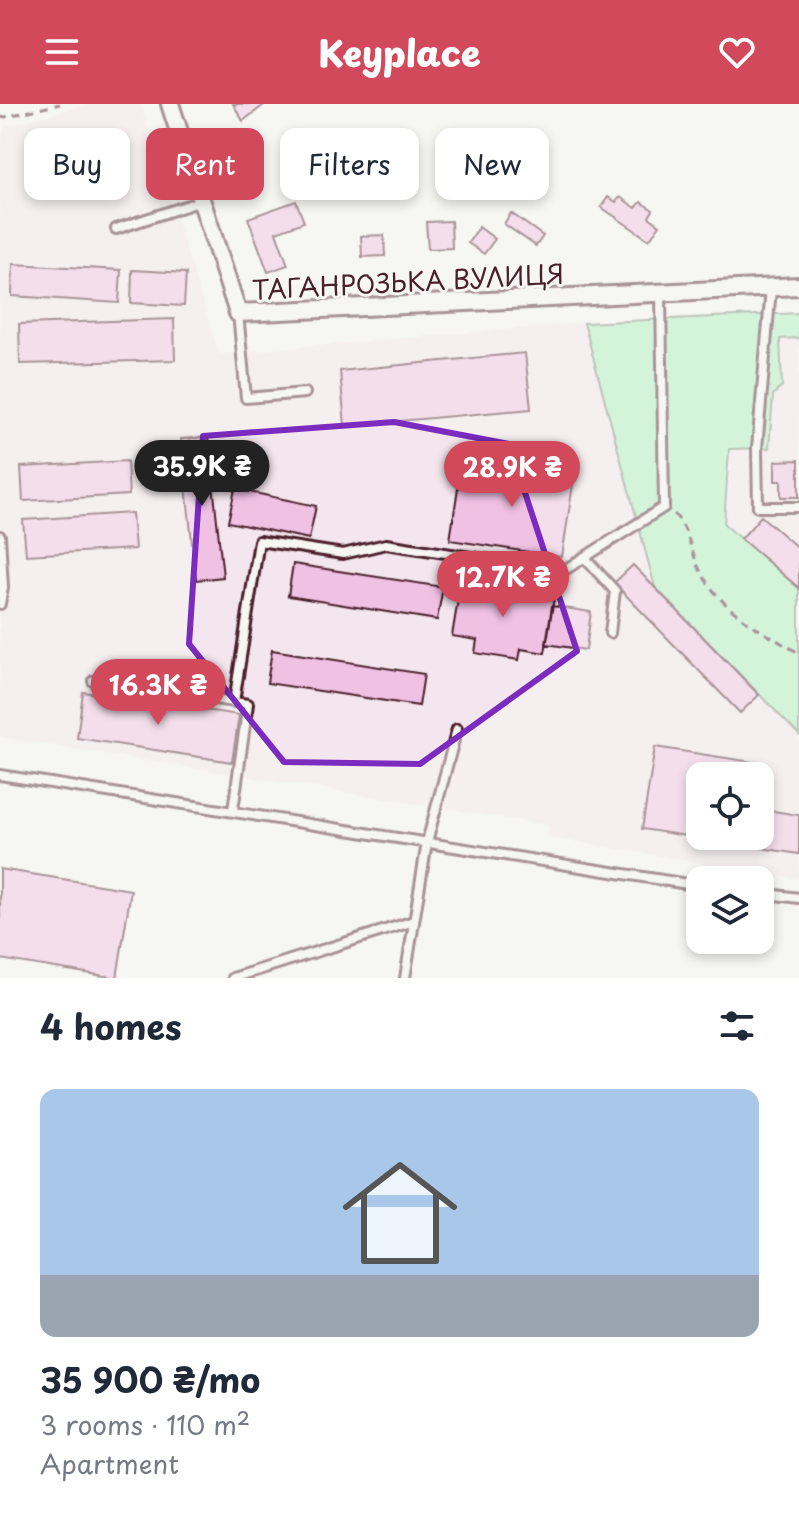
<!DOCTYPE html>
<html lang="en">
<head>
<meta charset="utf-8">
<style>
  :root { --surface:#fff; --page:#f6f6f7; --text:#1f2937; --muted:#747a83; --line:#e0e1e3; --accent:#d1495b }
  body { margin:0; font-family:"Playpen Sans",sans-serif; background:var(--page); color:var(--text); height:100vh; display:flex; flex-direction:column; font-size:30px; white-space:nowrap }
  * { box-sizing:border-box; margin:0 }
  p { font-size:26px; color:var(--muted) }
  .icon { flex:none; width:44px; height:44px; fill:none; stroke:currentColor; stroke-width:2; stroke-linecap:round; stroke-linejoin:round }
  .map { position:relative; height:874px; overflow:hidden }
  .drawer { display:flex; flex-direction:column; background:var(--surface); flex:1 }
  .drawer>* { flex:none }
  .hud { position:absolute; left:24px; top:24px; width:752px; height:72px; display:flex; gap:16px }
  .buttons { position:absolute; left:686px; top:658px; display:grid; gap:16px }
  .buttons a { display:grid; place-items:center; width:88px; height:88px; border-radius:16px; background:var(--surface); box-shadow:0 4px 12px #0003; font-size:40px }
  .price { position:absolute; translate:-50% -68px; padding:0 18px; border-radius:28px; background:var(--accent); color:#fff; font-size:26px; line-height:52px; filter:drop-shadow(0 2px 4px #0008) }
  .price::after { content:''; position:absolute; left:50%; top:48px; width:24px; height:18px; margin-left:-12px; background:inherit; clip-path:polygon(0 0,100% 0,50% 100%) }
  .price.active { background:#222; color:#fff }
  ul { padding:0; list-style:none }
  li { display:grid; align-content:center; gap:16px; height:424px; padding:0 40px }
  li+li { border-top:2px solid var(--line) }
  li span { display:grid; place-items:center; height:248px; border-radius:16px; color:#555 }
  li>.icon { margin-inline-start:auto }
  span .icon { width:144px; height:144px; fill:#fffc; stroke-width:1 }
  li b { font-size:34px }
  h2 { display:flex; justify-content:space-between; align-items:center; height:96px; padding:0 40px; font-size:34px }
  .tag { padding:0 28px; border-radius:16px; background:var(--surface); box-shadow:0 4px 12px #0003; font-size:28px; line-height:72px }
  .tag.active { background:var(--accent); color:#fff }
  header { display:flex; justify-content:space-between; align-items:center; height:104px; padding:0 40px; background:var(--accent); color:#fff; font-size:36px; font-weight:800 }
  .map>svg:first-child { display:block }
  .built { fill:#f4e6ee; fill-rule:evenodd }
  .green { fill:#acf1bd; stroke:#7b8874; stroke-width:2 }
  .building { fill:#f1c1e4; stroke:#4a1f2b; stroke-width:2 }
  .lines { fill:none; stroke-linecap:round; stroke-linejoin:round }
  .service-casing { stroke:#4a1f2b; stroke-width:14 }
  .minor-casing { stroke:#4a1f2b; stroke-width:22 }
  .path { stroke:#4a1f2b; stroke-width:3; stroke-dasharray:8 6; stroke-linecap:butt }
  .service { stroke:#f6f6f2; stroke-width:8 }
  .minor { stroke:#f6f6f2; stroke-width:16 }
  .marked { fill:none; stroke:#7b2cbf; stroke-width:6; stroke-linejoin:round }
  .labels { text-anchor:middle; dominant-baseline:central; stroke-width:6; stroke-linejoin:round; paint-order:stroke }
  .street-label { font-size:26px; fill:#4a1f2b; stroke:#f6f6f2 }
</style>
</head>
<body>
<header><svg class="icon" aria-label="menu" viewBox="0 0 24 24"><path d="M4 6h16M4 12h16M4 18h16"/></svg>Keyplace<svg class="icon" aria-label="heart" viewBox="0 0 24 24"><path d="M12 20l-8-8c-3-5 5-10 8-4 3-6 11-1 8 4z"/></svg></header>
<div class="map">
<svg width="799" height="874" viewBox="0 0 799 874">
  <rect width="100%" height="100%" fill="#f6f6f2"/>
  <filter id="ink" filterUnits="userSpaceOnUse"><feTurbulence type="fractalNoise" baseFrequency=".0125" numOctaves="2"/><feDisplacementMap in="SourceGraphic" scale="16" xChannelSelector="R" yChannelSelector="G"/><feConvolveMatrix kernelMatrix="1 2 1 2 8 2 1 2 1" color-interpolation-filters="sRGB"/></filter>
  <g filter="url(#ink)">
    <path class="built" d="M92,0H140L219,250L584,219L638,425L759,591L799,631V775L547,733L548,721L0,633V44L5,22ZM700,672H760V732H700Z
      M799,234V484L724,420L729,344H769L773,291L782,281L780,235Z"/>
    <path class="green" d="M799,209V234L780,235L782,282L773,291L769,344L729,345L724,420L799,484V631L655,483L584,219Z"/>
    <path class="building" d="M233,0H263L264,1L243,17Z
      M608,93L616,98L620,93L636,104L641,98L653,106L649,113L660,121L649,136L601,103Z
      M296,97L304,118L276,128L288,161L268,168L248,114Z
      M511,109L543,132L536,142L504,120Z
      M451,117L452,144L428,145L426,118Z
      M479,123L495,135L484,150L468,139Z
      M384,131L385,152L362,153L361,132Z
      M13,160L121,166L119,199L12,192Z
      M132,166L186,169L184,202L131,199Z
      M174,215L175,256L20,260L19,220Z
      M525,249L531,305L345,322L340,267Z
      M208,333L223,473L196,476L181,335Z
      M799,356V393H781V377H775V357Z
      M127,357L129,391L23,397L21,363Z
      M462,358L574,374L562,453L450,436Z
      M235,385L316,402L309,435L228,418Z
      M132,409L135,445L26,451L23,416Z
      M761,412L799,445V484L741,435Z
      M293,460L443,483L437,516L288,492Z
      M633,461L759,591L740,609L614,479Z
      M461,477L487,481V477L528,483L527,490L554,494L545,549L521,545L519,556L475,549L477,536L452,532Z
      M552,502L591,508L586,546L546,540Z
      M272,546L424,570L419,602L267,579Z
      M83,588L239,611L232,658L77,634Z
      M655,643L759,659L757,672H700V732H760V705L799,711V750L642,725Z
      M0,765L131,786L117,874L0,855Z"/>
    <g class="lines">
      <defs>
        <path id="service" d="M116,125L201,97
          M771,184L757,344L758,403H799
          M238,209L246,294L305,289
          M0,432L3,483L0,500
          M584,453L615,487L610,529
          M93,577L248,600L233,706
          M234,598L259,437L343,450L386,440L563,467L664,403L661,189
          M0,671L700,782
          M760,789L799,794
          M233,874L414,817
          M405,874L427,738L457,625"/>
        <path id="minor" d="M170,0L238,209L799,182"/>
      </defs>
      <use href="#service" class="service-casing"/>
      <use href="#minor" class="minor-casing"/>
      <path class="path" d="M0,14L60,0
        M674,410C688,424 691,448 700,466C721,507 761,527 799,549"/>
      <use href="#service" class="service"/>
      <use href="#minor" class="minor"/>
    </g>
  </g>
  <path d="M0 0H799V874H0ZM394,318L509,340L577,547L420,660L284,658L189,540L203,332Z" fill="#f6f6f2" fill-opacity=".55" fill-rule="evenodd"/>
  <path class="marked" d="M394,318L509,340L577,547L420,660L284,658L189,540L203,332Z"/>
  <g class="labels">
    <g class="street-label">
      <text transform="translate(408 177) rotate(-3)">ТАГАНРОЗЬКА ВУЛИЦЯ</text>
    </g>
  </g>
</svg>
<div class="buttons">
<a><svg class="icon" aria-label="locate" viewBox="0 0 24 24"><circle cx="12" cy="12" r="6"/><path d="M12 2v4M12 18v4M2 12h4M18 12h4"/></svg></a>
<a><svg class="icon" aria-label="layers" viewBox="0 0 24 24"><path d="M12 4l9 5-9 5-9-5zM3 14l9 5 9-5"/></svg></a>
</div>
<b class="price active" style="left:202px;top:404px">35.9K ₴</b>
<b class="price" style="left:512px;top:405px">28.9K ₴</b>
<b class="price" style="left:503px;top:515px">12.7K ₴</b>
<b class="price" style="left:158px;top:623px">16.3K ₴</b>
<div class="hud">
<a class="tag">Buy</a>
<a class="tag active">Rent</a>
<a class="tag">Filters</a>
<a class="tag">New</a>
</div>
</div>
<section class="drawer">
<h2>4 homes<svg class="icon" aria-label="filters" viewBox="0 0 24 24"><path d="M4 7h16M4 17h16"/><circle cx="9" cy="7" r="2"/><circle cx="15" cy="17" r="2"/></svg></h2>
<ul>
<li><span style="background:linear-gradient(#a9c7e8 75%,#9aa5b1 0)"><svg class="icon" aria-label="home" viewBox="0 0 24 24"><path d="M3 11l9-7 9 7M6 9v11h12V9"/></svg></span><div><b>35 900 ₴/mo</b><p>3 rooms · 110 m²</p><p>Apartment</p></div></li>
</ul>
</section>
</body>
</html>
